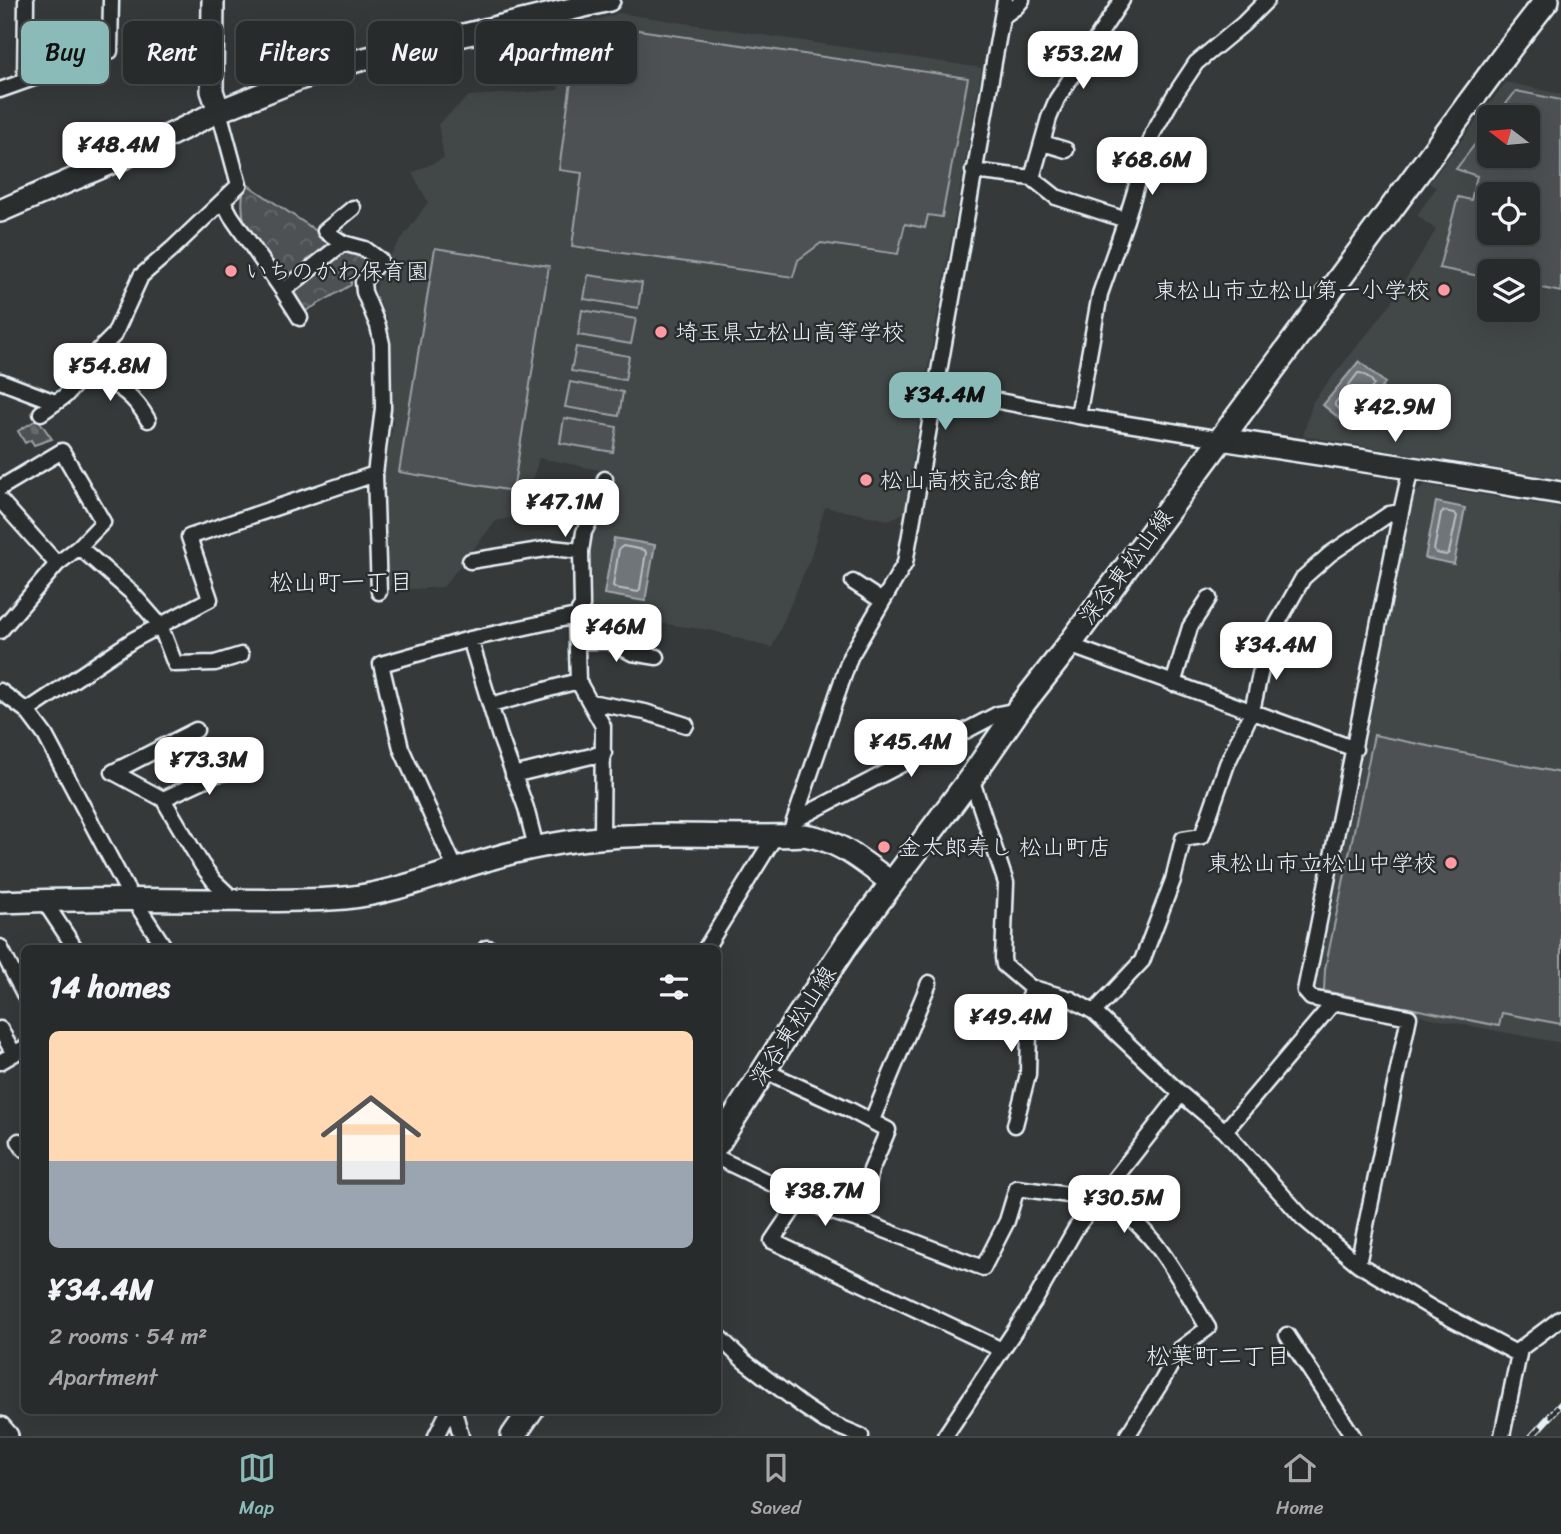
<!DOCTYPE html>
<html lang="en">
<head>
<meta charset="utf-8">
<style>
  :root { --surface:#282b2c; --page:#303334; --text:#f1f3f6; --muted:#a5a7a9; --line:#444748; --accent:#8bbbb9 }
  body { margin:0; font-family:Sriracha,"Klee One",sans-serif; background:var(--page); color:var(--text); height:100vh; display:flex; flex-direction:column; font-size:26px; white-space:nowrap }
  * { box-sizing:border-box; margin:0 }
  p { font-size:23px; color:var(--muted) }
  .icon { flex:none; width:38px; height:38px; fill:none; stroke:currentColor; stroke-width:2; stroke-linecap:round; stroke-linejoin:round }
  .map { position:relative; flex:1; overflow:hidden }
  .drawer { position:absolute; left:21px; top:945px; width:700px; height:469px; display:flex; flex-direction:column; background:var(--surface); border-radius:10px; box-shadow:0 7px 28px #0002,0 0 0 2px var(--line) }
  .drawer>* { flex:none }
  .guide { position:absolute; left:21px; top:21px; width:700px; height:63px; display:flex; gap:14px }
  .needle { width:46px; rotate:286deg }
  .fabs { position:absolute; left:1477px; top:105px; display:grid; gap:14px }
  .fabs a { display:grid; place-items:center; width:63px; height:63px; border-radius:10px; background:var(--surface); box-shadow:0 7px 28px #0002,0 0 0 2px var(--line); font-size:35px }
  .price { position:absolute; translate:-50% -60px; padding:0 16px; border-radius:14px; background:#fff; color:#222; font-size:23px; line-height:46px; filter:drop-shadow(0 2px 4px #0008) }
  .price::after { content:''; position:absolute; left:50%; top:42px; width:21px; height:16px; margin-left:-10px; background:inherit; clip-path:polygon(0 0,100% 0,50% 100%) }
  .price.selected { background:var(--accent); color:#111 }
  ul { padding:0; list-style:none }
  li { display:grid; align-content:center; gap:14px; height:371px; padding:0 28px }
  li span { display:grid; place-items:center; height:217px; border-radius:10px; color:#555 }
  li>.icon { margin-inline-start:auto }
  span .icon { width:126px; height:126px; fill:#fffc; stroke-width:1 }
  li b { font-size:30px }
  h2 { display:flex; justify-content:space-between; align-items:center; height:84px; padding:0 28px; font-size:30px }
  .tag { padding:0 24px; border-radius:10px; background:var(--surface); box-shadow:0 7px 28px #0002,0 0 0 2px var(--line); font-size:24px; line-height:63px }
  .tag.selected { background:var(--accent); color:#111 }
  .tab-bar { display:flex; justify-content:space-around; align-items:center; height:98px; border-top:2px solid var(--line); background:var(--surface); font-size:19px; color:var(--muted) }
  .tab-bar a { display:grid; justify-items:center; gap:4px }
  .tab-bar .selected { color:var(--accent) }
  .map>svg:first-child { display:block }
  .built { fill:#424647; fill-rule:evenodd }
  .green { fill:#4d5152; stroke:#9aa1a5; stroke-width:2; fill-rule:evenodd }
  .forest { fill:url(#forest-crowns); stroke:#9aa1a5; stroke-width:2 }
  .cemetery { fill:url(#cemetery-stones); stroke:#9aa1a5; stroke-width:2 }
  .water { fill:#707579; stroke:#a0a7ac; stroke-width:2 }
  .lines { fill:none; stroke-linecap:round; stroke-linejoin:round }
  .shore { stroke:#b8bfc5; stroke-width:2 }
  .street-casing { stroke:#e8f1f8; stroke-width:19 }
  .secondary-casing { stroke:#e8f1f8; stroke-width:26 }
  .primary-casing { stroke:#e8f1f8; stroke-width:28 }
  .street { stroke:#2a2d2e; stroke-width:14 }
  .secondary { stroke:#2a2d2e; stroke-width:21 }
  .primary { stroke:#2a2d2e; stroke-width:23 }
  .rail-casing { stroke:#e8f1f8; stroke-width:7 }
  .rail { stroke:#2a2d2e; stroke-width:4.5; stroke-dasharray:13; stroke-linecap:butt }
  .poi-dot { fill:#ff9aa2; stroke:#2a2d2e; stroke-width:2.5 }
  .labels { text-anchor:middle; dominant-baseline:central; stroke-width:5; stroke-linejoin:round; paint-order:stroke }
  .poi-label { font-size:23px; fill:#e8f1f8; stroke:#2a2d2e; text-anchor:start }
  .street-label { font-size:23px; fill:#e8f1f8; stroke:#2a2d2e }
  .neighbourhood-label { font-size:24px; fill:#e8f1f8; stroke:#2a2d2e }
</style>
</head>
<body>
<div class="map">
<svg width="1561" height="1436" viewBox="0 0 1561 1436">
  <defs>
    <pattern id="forest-crowns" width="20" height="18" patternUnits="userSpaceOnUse" patternTransform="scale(1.75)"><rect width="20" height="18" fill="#4d5152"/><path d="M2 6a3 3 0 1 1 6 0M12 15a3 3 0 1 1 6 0" fill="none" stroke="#676a6c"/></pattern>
    <pattern id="cemetery-stones" width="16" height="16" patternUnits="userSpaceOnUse" patternTransform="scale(1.75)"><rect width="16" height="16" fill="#4d5152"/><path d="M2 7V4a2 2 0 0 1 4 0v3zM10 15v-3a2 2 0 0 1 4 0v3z" fill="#676a6c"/></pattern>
  </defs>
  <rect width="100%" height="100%" fill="#35393a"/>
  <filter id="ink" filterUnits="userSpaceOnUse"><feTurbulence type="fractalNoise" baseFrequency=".0143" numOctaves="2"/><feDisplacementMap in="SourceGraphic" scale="14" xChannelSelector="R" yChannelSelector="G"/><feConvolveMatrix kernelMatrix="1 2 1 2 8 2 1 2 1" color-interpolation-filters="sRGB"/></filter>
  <g filter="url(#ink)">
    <path class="built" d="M619,13L982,68L920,412L904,513L889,520L825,507L810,559L772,648L709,630L584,613L588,535L606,503L610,472L539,458L521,516L496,521L443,587L402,590L388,585L384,578V471L393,425L387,318L375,294L380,269L428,202L412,173L444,158L438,124L469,96L558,90L566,30Z
      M1506,82L1561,94V479L1303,436L1313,401L1387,309L1436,230L1417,215L1436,188L1429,183ZM1489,117H1528V156H1489ZM1489,194H1528V233H1489ZM1489,271H1528V310H1489Z
      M1425,485L1561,508V1043L1444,1021L1383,1007L1323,996L1316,986L1366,740L1413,495Z"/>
    <path class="green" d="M611,26L968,78L942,217L928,215L925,228L905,224L898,254L821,243L798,260L793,277L572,246L582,173L559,170L576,44Z
      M1516,91L1561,100V292L1528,285V271H1489V278L1439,268L1458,197L1471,200L1477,176L1456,169L1489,126V156H1528V117H1496ZM1489,194H1528V233H1489Z
      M435,248L549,266L513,491L399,472Z
      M588,275L642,283L638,308L584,299Z
      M582,310L636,319L631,344L578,335Z
      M576,347L629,356L625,380L571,371Z
      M570,382L623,392L619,416L565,407Z
      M564,418L617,427L613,452L560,443Z
      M1374,735L1561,773V1024L1502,1013L1499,1026L1324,991L1325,969Z"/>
    <path class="forest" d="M244,185H248L333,242L287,277H283L245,224C241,210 242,199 244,185Z
      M347,249C357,251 367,252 368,263L351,279V285L306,311L294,292L296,287Z"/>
    <path class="cemetery" d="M38,419L52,439L34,445L31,440L25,443L18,431Z"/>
    <path class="water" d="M1359,361L1385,383L1350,427L1323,405Z
      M1436,502L1465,508L1454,564L1425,558Z
      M614,538L655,545L645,601L604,594Z"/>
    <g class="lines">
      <path class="shore" d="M1358,373C1363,372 1373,380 1374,385L1351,414L1347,415L1335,406V403Z
        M1444,511L1454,513L1457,516L1449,553L1446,555L1436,553L1434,550L1441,513Z
        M623,546L644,550L646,552L640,589L638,592L616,588L613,586L619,549Z"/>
      <defs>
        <path id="street" d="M1002,17L1016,7L1022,0
          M25,81L26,0
          M0,90L110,51L111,0
          M1043,143L1066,150
          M973,171L1032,178L1056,197L1126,220
          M1032,178L1049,118L1057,99L1122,0
          M223,201L231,216L283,291L343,243L365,249L380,260L363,282L364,292L378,326L382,344L383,408L375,474L379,592
          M343,243L325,231L353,208
          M283,291L300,318
          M88,370C115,385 133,392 148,420
          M0,381L55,402
          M935,389L1078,416L1221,439
          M41,413L65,396L88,370L99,350L114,335L141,276L172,249L239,185L219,111
          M1078,416L1100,294L1126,220L1153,133L1174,96L1196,63L1243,24L1267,0
          M0,488L62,451L103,522L79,547
          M0,500L57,564
          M470,561L552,548L581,551
          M853,582L882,601
          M576,616L582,606L581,551L584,532L601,499L605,479
          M0,631L57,564L79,547L132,593L160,625L175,664L215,663L241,655
          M470,639L500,737L526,808L536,847
          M577,641H609L632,653L657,657
          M1069,645L1355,749
          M1173,684L1190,627L1209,598
          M0,691L27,711L45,735L126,888L165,948
          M590,702L645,712L686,725
          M491,705L578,681
          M27,711L133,640L210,599L189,537L375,474
          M113,772L163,799L202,865L214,881L234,900
          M113,772L196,730
          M513,775L604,753
          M971,778L1006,883L1003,958L1004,965L1030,987L1071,999L1094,1012L1181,1094L1225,1131L1303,1218L1358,1264L1433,1309L1518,1354
          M163,799L217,774L246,768
          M795,820L998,714L1018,710
          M789,836L850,657L905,563L1005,0
          M456,870L401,748L381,664L470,639L576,616L578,681L603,726L602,837
          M44,901L75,948
          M0,947L24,994
          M486,948H489
          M706,948L775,836
          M1094,1012L1142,961L1173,880L1183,839L1202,836L1227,764L1252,711L1267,642L1303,578L1330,554L1389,514L1401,512
          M0,1029L14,1054
          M0,1062L24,1048
          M763,1070L848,1109L888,1130L871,1170L861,1221
          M872,1120L929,983
          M1015,1125L1028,1074L1030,987
          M1225,1131L1334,1002
          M19,1141L24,1149
          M718,1158L829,1211L861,1221L983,1268L1007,1221L1017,1188L1098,1199C1152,1219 1180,1282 1208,1328L1179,1350L1162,1381L1127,1436
          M801,1198L772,1241L1002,1350
          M1358,1264L1409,1017L1311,998L1305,991L1401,512L1411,468
          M1287,1335L1353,1436
          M718,1336L744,1361L804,1407L825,1421L861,1436
          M454,1410L461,1436
          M436,1436L449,1410
          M945,1436L1035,1300L1076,1228L1181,1094
          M1502,1436L1520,1349L1561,1318"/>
        <path id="secondary" d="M213,0L212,91L219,111
          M0,211L127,156L219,111L302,78L356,61L609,0
          M1221,439L1411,468L1561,493
          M0,902C67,899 134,899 202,900C249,900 298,902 345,898C396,893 444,872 493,858C517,851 541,846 566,842C645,829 725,839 804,835C840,840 864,863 892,883
          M0,1428L7,1436"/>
        <path id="primary" d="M718,1143L789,1031L848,942L971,778L1018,710L1069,645L1512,45L1547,0
          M513,1436L531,1410"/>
      </defs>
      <use href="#street" class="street-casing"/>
      <use href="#secondary" class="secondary-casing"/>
      <use href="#primary" class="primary-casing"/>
      <use href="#street" class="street"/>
      <use href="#secondary" class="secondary"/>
      <use href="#primary" class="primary"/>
      <defs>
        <path id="rail" d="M1532,1436L1561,1404"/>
      </defs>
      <use href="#rail" class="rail-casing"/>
      <use href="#rail" class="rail"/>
    </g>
  </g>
  <g class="poi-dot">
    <circle cx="231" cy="271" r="7"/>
    <circle cx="1444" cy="290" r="7"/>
    <circle cx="661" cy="332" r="7"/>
    <circle cx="866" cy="480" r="7"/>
    <circle cx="884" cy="847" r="7"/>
    <circle cx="1451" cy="863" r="7"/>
  </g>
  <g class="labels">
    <g class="poi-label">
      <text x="245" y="271">いちのかわ保育園</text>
      <text x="1430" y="290" text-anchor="end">東松山市立松山第一小学校</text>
      <text x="675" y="332">埼玉県立松山高等学校</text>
      <text x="880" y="480">松山高校記念館</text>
      <text x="898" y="847">金太郎寿し 松山町店</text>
      <text x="1437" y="863" text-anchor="end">東松山市立松山中学校</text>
    </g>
    <g class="street-label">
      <text transform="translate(1126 567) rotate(-53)">深谷東松山線</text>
      <text transform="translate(793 1026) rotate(-57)">深谷東松山線</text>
    </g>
    <g class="neighbourhood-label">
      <text x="341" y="582">松山町一丁目</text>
      <text x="1218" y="1356">松葉町二丁目</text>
    </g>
  </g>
</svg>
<div class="fabs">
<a><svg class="needle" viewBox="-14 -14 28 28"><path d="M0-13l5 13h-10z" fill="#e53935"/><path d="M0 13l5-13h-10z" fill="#a5a7a9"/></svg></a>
<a><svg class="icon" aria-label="locate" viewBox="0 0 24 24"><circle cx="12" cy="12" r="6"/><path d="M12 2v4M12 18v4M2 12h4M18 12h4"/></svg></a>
<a><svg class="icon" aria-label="layers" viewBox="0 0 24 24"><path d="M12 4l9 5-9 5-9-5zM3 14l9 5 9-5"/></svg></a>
</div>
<b class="price" style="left:1083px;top:91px">¥53.2M</b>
<b class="price" style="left:119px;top:182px">¥48.4M</b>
<b class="price" style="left:1152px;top:197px">¥68.6M</b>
<b class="price" style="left:110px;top:403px">¥54.8M</b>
<b class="price selected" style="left:945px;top:432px">¥34.4M</b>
<b class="price" style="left:1395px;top:444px">¥42.9M</b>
<b class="price" style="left:565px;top:539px">¥47.1M</b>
<b class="price" style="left:616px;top:664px">¥46M</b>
<b class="price" style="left:1276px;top:682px">¥34.4M</b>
<b class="price" style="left:911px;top:779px">¥45.4M</b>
<b class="price" style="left:209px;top:797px">¥73.3M</b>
<b class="price" style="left:1011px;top:1054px">¥49.4M</b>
<b class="price" style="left:825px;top:1228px">¥38.7M</b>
<b class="price" style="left:1124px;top:1235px">¥30.5M</b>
<div class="guide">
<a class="tag selected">Buy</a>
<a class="tag">Rent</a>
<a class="tag">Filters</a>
<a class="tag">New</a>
<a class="tag">Apartment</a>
</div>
<section class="drawer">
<h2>14 homes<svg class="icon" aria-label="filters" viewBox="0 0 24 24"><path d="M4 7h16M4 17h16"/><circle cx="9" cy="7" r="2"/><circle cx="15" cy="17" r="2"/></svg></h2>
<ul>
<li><span style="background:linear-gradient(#ffd9b3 60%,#9aa5b1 0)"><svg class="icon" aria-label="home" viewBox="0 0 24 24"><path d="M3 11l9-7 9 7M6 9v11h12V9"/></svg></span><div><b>¥34.4M</b><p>2 rooms · 54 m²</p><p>Apartment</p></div></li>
</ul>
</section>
</div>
<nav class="tab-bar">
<a class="selected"><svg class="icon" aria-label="map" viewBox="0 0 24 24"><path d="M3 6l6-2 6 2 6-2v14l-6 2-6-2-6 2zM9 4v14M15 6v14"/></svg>Map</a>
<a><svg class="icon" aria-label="saved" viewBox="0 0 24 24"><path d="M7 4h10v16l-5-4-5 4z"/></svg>Saved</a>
<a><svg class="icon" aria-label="home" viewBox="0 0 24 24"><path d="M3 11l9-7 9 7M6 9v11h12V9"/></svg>Home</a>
</nav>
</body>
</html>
